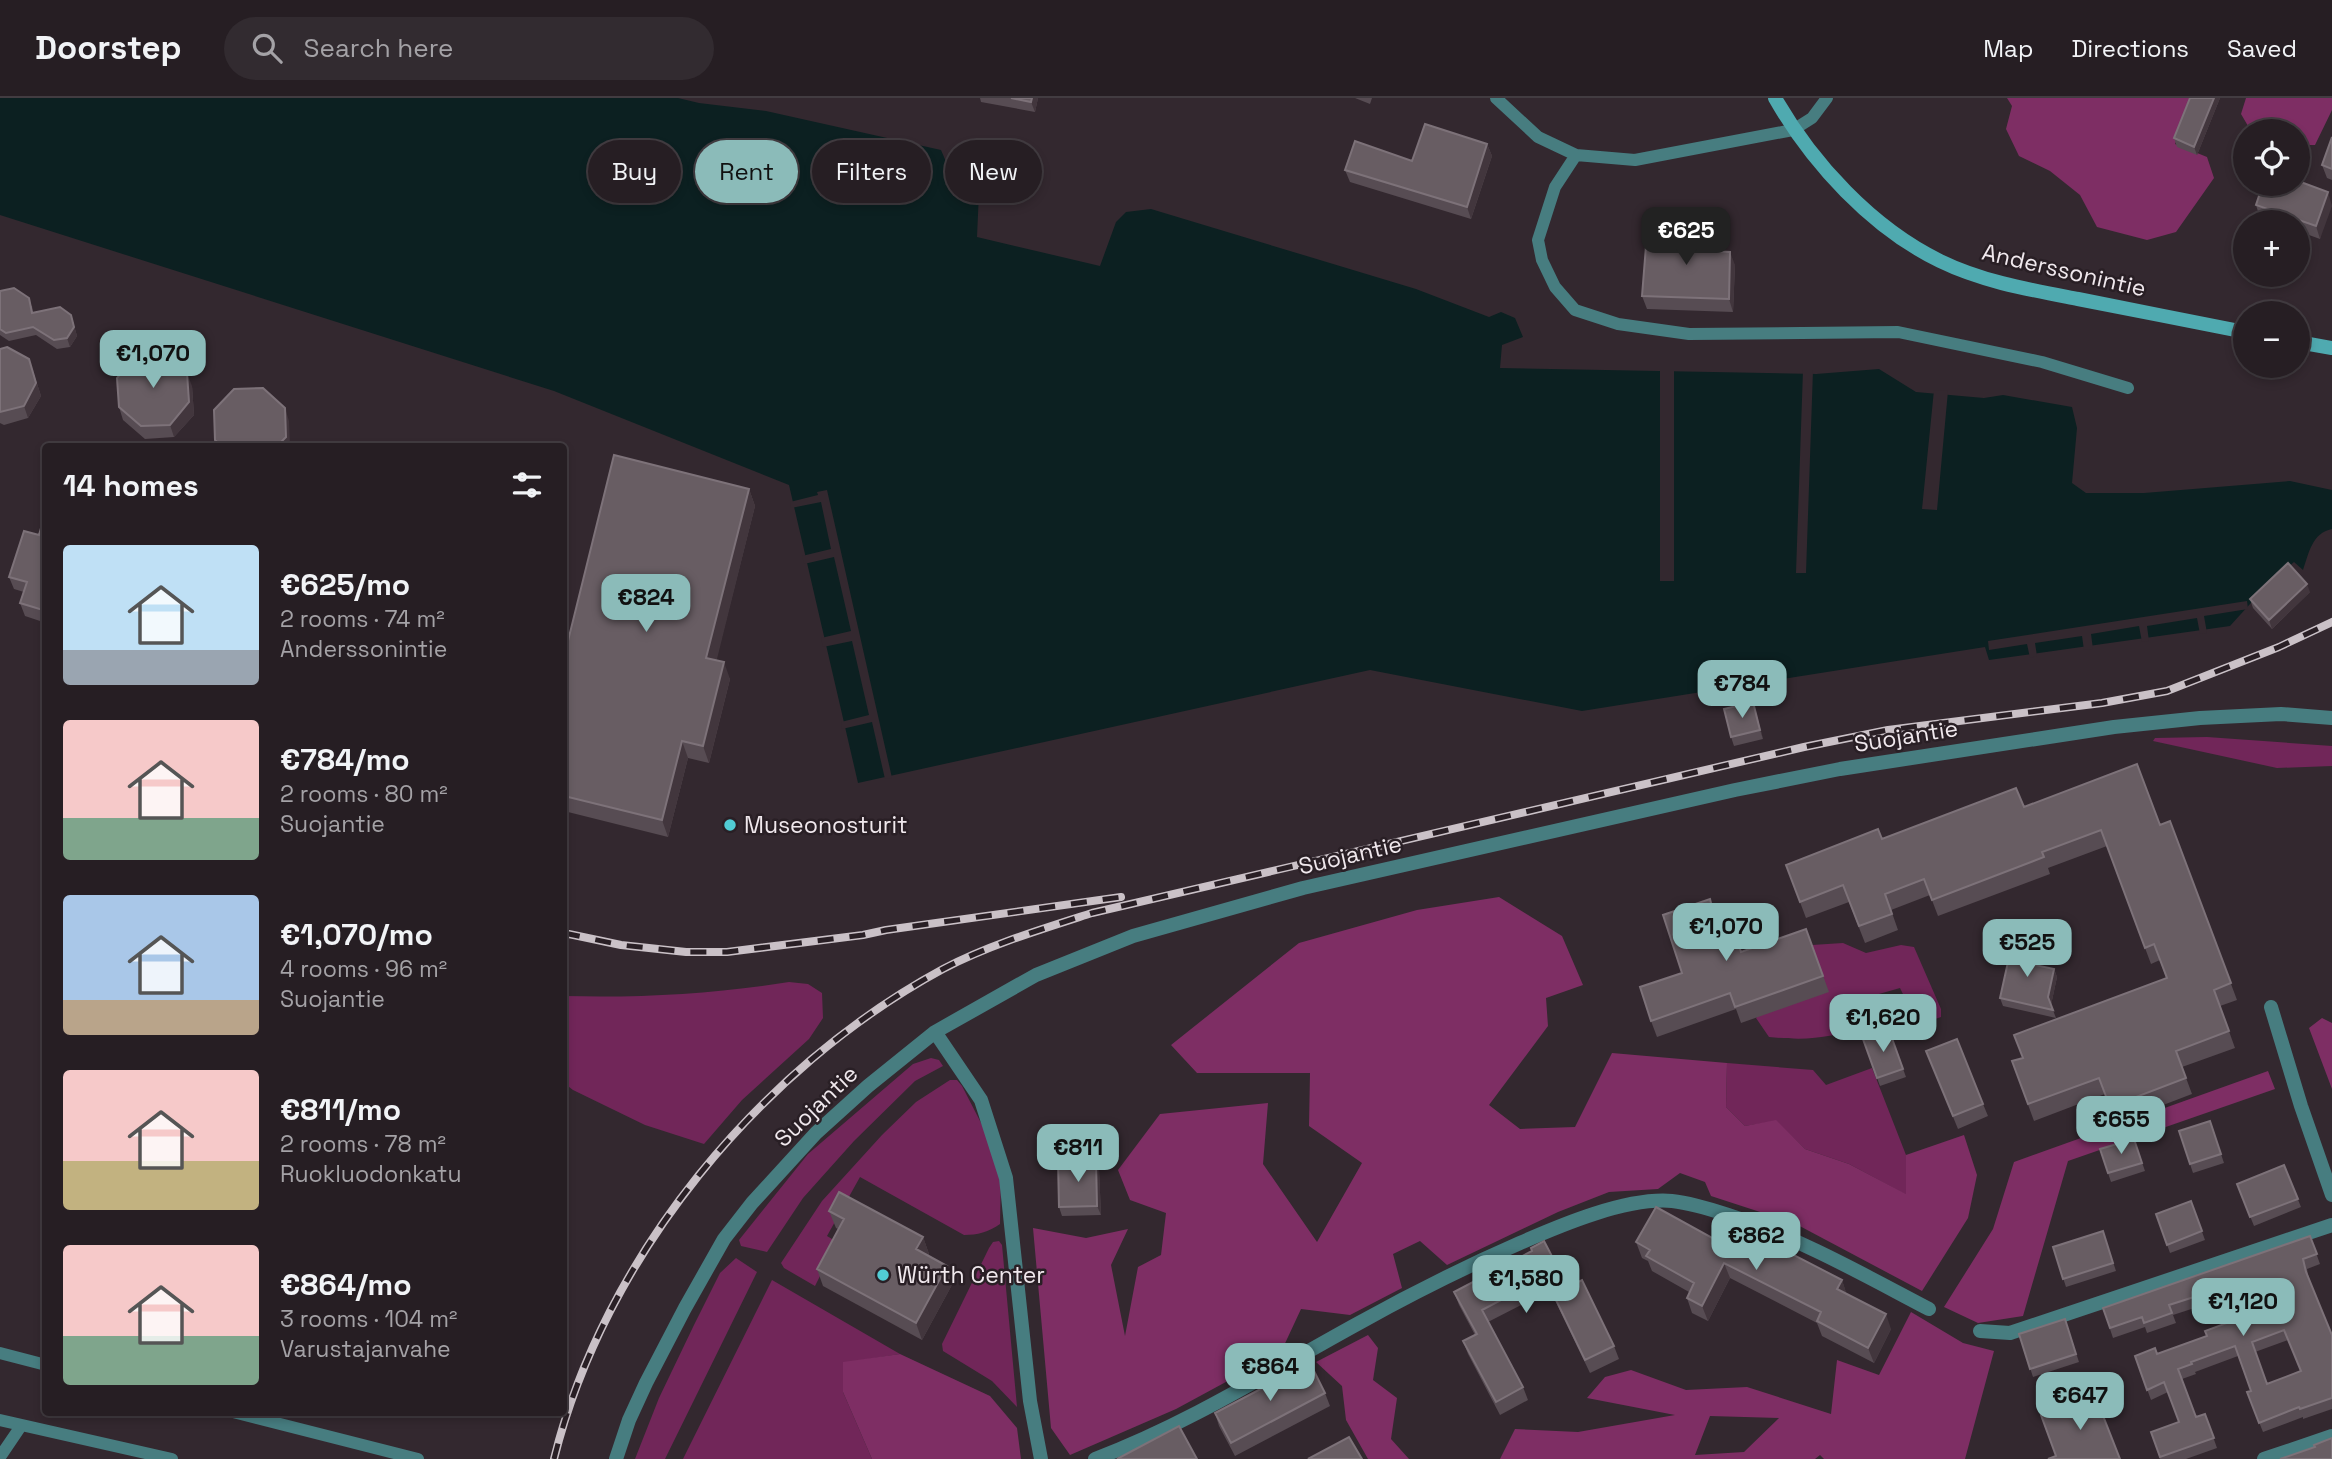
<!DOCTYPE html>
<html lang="en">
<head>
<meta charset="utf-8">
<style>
  :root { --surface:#261e23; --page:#322b30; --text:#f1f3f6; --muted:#a4a2a6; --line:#423c41; --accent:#8bbbb9 }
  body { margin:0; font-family:"Space Grotesk",sans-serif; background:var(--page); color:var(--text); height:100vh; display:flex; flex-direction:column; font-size:26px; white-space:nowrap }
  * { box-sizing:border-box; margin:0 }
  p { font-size:23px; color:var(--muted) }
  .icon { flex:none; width:38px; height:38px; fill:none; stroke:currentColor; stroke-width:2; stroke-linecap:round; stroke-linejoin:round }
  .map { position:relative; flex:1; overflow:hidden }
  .drawer { position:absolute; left:42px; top:345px; width:525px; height:973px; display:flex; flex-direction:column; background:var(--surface); border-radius:7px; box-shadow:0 4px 10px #0003,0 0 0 2px var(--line) }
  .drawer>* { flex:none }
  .hud { position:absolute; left:588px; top:42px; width:665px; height:63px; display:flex; gap:14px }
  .buttons { position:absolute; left:2233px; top:21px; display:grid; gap:14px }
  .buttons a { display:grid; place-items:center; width:77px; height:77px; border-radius:50%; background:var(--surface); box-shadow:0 4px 10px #0003,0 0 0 2px var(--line); font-size:35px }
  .price { position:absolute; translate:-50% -60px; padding:0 16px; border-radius:14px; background:var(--accent); color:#111; font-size:23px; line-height:46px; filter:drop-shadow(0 2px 4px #0008) }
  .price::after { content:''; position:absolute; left:50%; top:42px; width:21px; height:16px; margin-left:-10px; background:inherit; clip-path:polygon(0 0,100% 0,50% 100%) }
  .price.on { background:#222; color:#fff }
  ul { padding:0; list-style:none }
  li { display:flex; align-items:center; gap:21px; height:175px; padding:0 21px }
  li span { display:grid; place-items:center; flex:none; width:196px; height:140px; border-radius:7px; color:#555 }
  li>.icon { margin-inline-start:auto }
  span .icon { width:84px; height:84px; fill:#fffc; stroke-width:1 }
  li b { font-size:30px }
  h2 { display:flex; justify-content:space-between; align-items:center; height:84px; padding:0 21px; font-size:30px }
  .tag { padding:0 24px; border-radius:32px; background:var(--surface); box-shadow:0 4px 10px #0003,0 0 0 2px var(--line); font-size:24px; line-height:63px }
  .tag.on { background:var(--accent); color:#111 }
  header { display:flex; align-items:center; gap:42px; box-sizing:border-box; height:98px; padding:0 35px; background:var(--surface); border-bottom:2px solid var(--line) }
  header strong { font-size:33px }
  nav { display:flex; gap:38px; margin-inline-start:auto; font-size:24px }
  .search { width:490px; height:63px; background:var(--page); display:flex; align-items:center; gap:18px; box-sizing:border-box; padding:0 24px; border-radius:38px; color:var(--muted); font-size:26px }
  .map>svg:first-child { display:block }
  .green { fill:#712659 }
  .forest { fill:#7e2e64; fill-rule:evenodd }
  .water { fill:#0c2021 }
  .pier { fill:#33282f }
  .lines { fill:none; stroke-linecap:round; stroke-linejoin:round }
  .service { stroke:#477d80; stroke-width:12 }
  .minor { stroke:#477d80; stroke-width:14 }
  .tertiary { stroke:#477d80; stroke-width:14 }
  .secondary { stroke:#4faab0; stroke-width:14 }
  .rail-casing { stroke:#cac1c7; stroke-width:8 }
  .rail { stroke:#291f25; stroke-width:5; stroke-dasharray:16; stroke-linecap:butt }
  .wall { fill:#574c53; fill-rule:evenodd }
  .shaded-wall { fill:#42363d }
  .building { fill:#685d63; stroke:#7d7279; stroke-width:2; fill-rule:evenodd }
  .poi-dot { fill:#51ccd4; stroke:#291f25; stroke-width:2.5 }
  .labels { text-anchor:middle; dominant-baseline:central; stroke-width:5; stroke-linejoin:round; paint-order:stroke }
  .street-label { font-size:23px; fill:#f0e8ed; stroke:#291f25 }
  .poi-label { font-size:23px; fill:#f0e8ed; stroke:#291f25; text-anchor:start }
</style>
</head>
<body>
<header>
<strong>Doorstep</strong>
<div class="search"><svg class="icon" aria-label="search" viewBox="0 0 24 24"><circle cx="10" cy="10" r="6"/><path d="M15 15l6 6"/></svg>Search here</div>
<nav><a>Map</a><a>Directions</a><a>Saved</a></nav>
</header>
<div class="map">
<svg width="2332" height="1361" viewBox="0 0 2332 1361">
  <rect width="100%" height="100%" fill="#33282f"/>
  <path class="green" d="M2207,639L2332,648V668L2277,670L2153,643L2155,640Z
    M1843,845L1866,855L1901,847L1914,849L1941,911V919L1918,927L1900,890L1858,902L1868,927C1829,940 1810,943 1769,939L1756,920L1812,847Z
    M789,884L808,886L822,895L823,920L809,941L742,1002L704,1046L645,1027L573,992L564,985V898C639,900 714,896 789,884Z
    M931,960L939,962L943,968L915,983L854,1043L803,1100L767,1154L741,1148L739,1142L808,1056L913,966Z
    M1727,965L1813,972L1826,987L1872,970L1906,1057L1907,1097L1849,1066L1805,1051L1776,1023L1745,1028L1726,1009Z
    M950,982H957L962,988L996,1054L1001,1072L1000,1126C989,1134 977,1137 964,1137L860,1079L827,1138L837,1144L815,1188L784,1170L781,1165L822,1103L882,1037L916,1004Z
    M999,1143L1002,1147L1017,1309L992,1283L943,1253L942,1246L989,1150L993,1144Z
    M736,1160L757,1174L665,1361H635L659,1300L694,1227L720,1175Z
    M772,1182L900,1256L843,1265V1294L872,1361H683Z"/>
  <path class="forest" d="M2007,0H2194L2175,46L2207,59L2214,80L2176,134L2147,142L2097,129L2080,97L2050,73L2019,58L2006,31L2012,8Z
    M2246,0H2332V12L2315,47H2298V33H2251L2241,16Z
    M1499,799L1562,838L1583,887L1546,900L1548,928L1489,1007L1520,1031L1575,1029L1612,955L1727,965L1726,1009L1745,1028L1776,1022L1805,1051L1849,1066L1906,1096V1057L1964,1037L1977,1077L1968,1120L1922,1193L1794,1125L1711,1098L1705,1084L1680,1075L1658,1091L1609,1094L1558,1114L1447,1167L1420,1143L1393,1156L1402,1190L1350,1217L1301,1211L1281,1254L1176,1311L1070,1357L1051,1330L1033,1130L1086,1140L1128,1131L1111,1167L1125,1238L1138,1169L1161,1157L1166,1115L1130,1102L1118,1072L1160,1016L1268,1005L1263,1066L1317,1144L1362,1065L1309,1028L1310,975H1197L1171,947L1299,845L1417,812Z
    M2322,920L2332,925V991L2309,930Z
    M2268,973L2275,991L2068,1063L2023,1218L1978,1225L1944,1209L1993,1131L2014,1064Z
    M1911,1214L1963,1245L1994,1253L1965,1361H1824L1820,1357L1815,1361H1500L1515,1331L1578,1334L1675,1317L1587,1300L1605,1279L1631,1272L1686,1292L1747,1289L1831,1316L1837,1262L1879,1277ZM1710,1318L1779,1320L1744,1354L1695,1357Z
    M1368,1237L1378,1250L1373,1282L1397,1300L1391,1341L1409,1361H1368L1346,1322L1342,1288L1316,1264Z
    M900,1256L990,1298L1017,1330L1021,1361H872L843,1294V1264Z"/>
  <path class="water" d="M0,0H678L699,5L766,13L941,52L953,80L979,94L977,139L1100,168L1116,124L1126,114L1151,111L1416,191L1489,219L1501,214L1515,220L1523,239L1502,247L1500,270L1816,276L1879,271L1916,294L1984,300L2003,297L2072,309L2077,330L2072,385L2086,395H2144L2290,383L2332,392V431C2312,435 2309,455 2303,472L2294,464L2270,484L2230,528L1989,562L1985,549L1582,613L1370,572L858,685L789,387L554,293L0,117Z"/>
  <path class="pier" d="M1660,268H1674V483H1660Z
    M1803,272H1813L1806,475H1796Z
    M1934,292L1948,293L1937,412L1922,411Z
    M827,392L892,680L885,681L872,624L842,631L841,624L869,617L852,543L823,549L821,540L851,533L834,459L804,466L802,458L831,451L821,404L791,410L790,404L818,397L817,394Z
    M2247,503L2248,511L2204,518L2207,535L2200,536L2197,520L2147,528L2149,543L2142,544L2139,528L2091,536L2093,551L2084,552L2082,538L2035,545L2037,558L2030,560L2027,546L1989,552L1988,543Z"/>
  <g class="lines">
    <path class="service" d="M1496,0L1538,39L1576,57L1635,62L1793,32L1812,20L1827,0
      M1576,57L1555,89L1538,142L1542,162L1555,189L1575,212L1618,226L1689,236L1898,234L2042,264L2128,290
      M0,1255L46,1267
      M233,1314L418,1361
      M0,1322L172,1361
      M0,1359L21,1328"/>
    <path class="minor" d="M2271,909L2301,1008L2332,1097
      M1980,1233L2010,1235L2332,1127
      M1095,1361C1188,1326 1273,1272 1359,1225C1411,1196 1465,1169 1520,1145C1561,1127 1627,1099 1672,1103C1691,1105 1710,1111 1728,1117C1799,1140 1864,1177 1929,1211
      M2264,1361L2332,1338"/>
    <path class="tertiary" d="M935,934L981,1002L1006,1080L1030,1303L1041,1361
      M616,1361L629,1322L646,1285L685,1210L724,1141L752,1105L816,1035L868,988L935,934L1036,877L1133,838L1303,790L1735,692L1840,671L2114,629L2200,620L2281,616L2332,620"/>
    <path class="secondary" d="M1775,0C1812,65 1872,130 1940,163C1983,184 2031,192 2078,201C2134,212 2189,223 2245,234
      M2298,244L2332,250"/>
    <defs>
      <path id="rail" d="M564,835L621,847L686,854H727L863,837L886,832L1121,799
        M554,1361C604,1159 760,970 943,871C989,847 1042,831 1092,815L1804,649L1888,632L2102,605L2167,593L2279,549L2332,524"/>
    </defs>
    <use href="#rail" class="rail-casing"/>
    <use href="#rail" class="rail"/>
  </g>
  <path class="wall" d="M980,0H1038L1035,14L981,4Z
    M1355,0H1372L1370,6Z
    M2190,0H2220L2197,57L2177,49L2174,40Z
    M2332,39V82L2327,80L2322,67Z
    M1487,46L1492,58L1471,121L1350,84L1345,72L1412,63Z
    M2328,94L2320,141L2298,133V124H2274L2260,120L2256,107Z
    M1711,132L1716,145L1715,154L1735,167L1733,214L1647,211L1642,198L1660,149Z
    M0,193L32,208L33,215L71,217L77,238L70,249L57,251L36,237L9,243L0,237Z
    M0,251L29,261L41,298L28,320L4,327L0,325Z
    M192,288L194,317L174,339L145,341L123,322L119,309Z
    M749,391L755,408L716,562L730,581L709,665L688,660L668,739L564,713V559Z
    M46,423V525L25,518L20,505L24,494L14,491L9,479L39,437Z
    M2310,494L2272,531L2253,510L2250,501Z
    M1753,604L1763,641L1734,648L1731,639Z
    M2024,709L2160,727L2170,723L2237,902L2220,908L2235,950L2182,969L2192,996L2116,1025L2105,996L2034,1023L2012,963L2023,960L2166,880L2160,862L2151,866L2107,748L2048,770L2050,776L1938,818L1930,797L1891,812L1898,832L1865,845L1849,804L1806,820L1786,767L1882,741Z
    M1714,813L1741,854L1806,831L1829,894L1741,925L1736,911L1657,939L1651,923L1682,875Z
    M2042,859L2040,868L2054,871L2057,879L2051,907L2056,920L2003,908L2000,900Z
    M1889,932L1906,979L1880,988L1863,941Z
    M1926,953L1983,1006L1988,1018L1958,1031Z
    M2210,1023L2224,1065L2193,1075L2179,1033Z
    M2134,1041L2145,1073L2111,1084L2100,1051Z
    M2284,1067L2301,1109L2254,1128L2237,1086Z
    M1099,1071L1101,1117L1062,1118L1059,1109Z
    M2191,1103L2205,1142L2170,1155L2156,1116Z
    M829,1113L923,1139L929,1156L928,1158L947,1168L953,1185L922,1242L823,1188L817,1171L838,1131L836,1130Z
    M2103,1133L2116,1173L2066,1189L2053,1149Z
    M2310,1138L2320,1166L2307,1171L2309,1181L2332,1237V1311L2303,1321V1319L2263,1334L2247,1294L2251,1293L2238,1258L2195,1274L2196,1276L2182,1281L2196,1319L2205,1316L2217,1350L2186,1361H2160L2151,1334L2179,1324L2168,1294L2151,1302L2135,1258L2157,1256L2207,1238L2227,1225L2219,1202L2173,1217L2176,1225L2147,1235L2145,1229L2113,1240L2103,1210ZM2288,1242L2301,1273L2267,1286L2255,1254Z
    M1636,1144L1723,1146L1842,1182L1846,1195L1891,1231L1874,1265L1822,1238L1817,1225L1730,1180L1708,1223L1692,1215L1687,1200L1689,1194L1652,1173L1648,1163L1642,1160Z
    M1532,1153L1568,1189L1614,1248L1619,1261L1590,1275L1550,1192L1488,1224L1523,1289L1528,1302L1500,1317L1468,1256L1463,1243L1475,1237L1459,1207L1454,1194Z
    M2065,1221L2079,1264L2033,1279L2019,1236Z
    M1325,1295L1330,1308L1235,1358L1219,1328L1215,1315Z"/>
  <path class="shaded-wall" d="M1032,0H1038L1035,14L1031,4Z
    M2214,0H2220L2197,57L2194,49Z
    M1487,46L1492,58L1471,121L1467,109Z
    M2328,94L2332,108L2320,141L2316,128Z
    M1711,132L1716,145L1715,166L1710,153Z
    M1730,154L1735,167L1733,214L1729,201Z
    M71,217L77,238L70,249L67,240Z
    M29,261L41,298L28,320L24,308Z
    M187,275L192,288L194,317L174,339L170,327Z
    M285,310L289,323L290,348H277Z
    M749,391L755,408L713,577L706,560Z
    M2307,486L2310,494L2272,531L2269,522Z
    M724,564L730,581L709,665L703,648Z
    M1753,604L1756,613L1763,641L1760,632Z
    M682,643L688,660L668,739L662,722Z
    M2039,852L2042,859L2038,875L2035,867Z
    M2054,871L2057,879L2051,907L2048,899Z
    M1096,1062L1099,1071L1101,1117L1097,1108Z
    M923,1139L929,1156L922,1168L916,1151Z
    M1724,1165L1730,1180L1708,1223L1702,1208Z
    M947,1168L953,1185L922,1242L916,1225Z
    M1842,1182L1847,1197L1837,1191Z
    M1886,1216L1891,1231L1874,1265L1868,1250Z"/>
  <path class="building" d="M1011,0H1032L1031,4Z
    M2190,0H2214L2194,49L2174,40Z
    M1425,26L1487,46L1467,109L1345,72L1355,43L1412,63Z
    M2332,39V71L2322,67Z
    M2298,83L2328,94L2316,128L2256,107L2263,86H2298Z
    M1660,131L1711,132L1710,153L1730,154L1729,201L1642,198L1646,148L1660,149Z
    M14,190L29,200L32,215L60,209L71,217L74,229L67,240L54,242L33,229L6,235L0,231V193Z
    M7,249L29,261L36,285L24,308L0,314V251Z
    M165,256L187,275L189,304L170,327L141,328L119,309L117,280L136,258Z
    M263,290L285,310L286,339L277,348H222L215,342L214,312L234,291Z
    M614,357L749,391L706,560L724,564L703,648L682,643L662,722L564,698V559Z
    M43,423H46V513L20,505L27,484L9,479L24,433L39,437Z
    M2288,465L2307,486L2269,522L2250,501Z
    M1753,604L1760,632L1731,639L1724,611Z
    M2137,666L2160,727L2170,723L2231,885L2214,892L2229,933L2176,953L2186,980L2110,1009L2099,980L2028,1006L2012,963L2023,960L2014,937L2167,880L2154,846L2145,850L2101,732L2042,754L2044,759L1932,802L1924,781L1885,796L1892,816L1859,828L1843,787L1800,804L1786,767L1878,731L1882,741L2016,690L2024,709Z
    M1710,801L1713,813L1726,809L1741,854L1806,831L1823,878L1735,909L1730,895L1651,923L1640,889L1682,875L1663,817Z
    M2012,846L2039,852L2035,867L2054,871L2048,899L2053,912L2000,900Z
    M1889,932L1903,971L1877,980L1863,941Z
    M1957,941L1983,1006L1953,1018L1926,953Z
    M2210,1023L2221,1056L2190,1066L2179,1033Z
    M2134,1041L2142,1065L2108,1075L2100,1051Z
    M1096,1062L1097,1108L1059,1109L1058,1063Z
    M2284,1067L2298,1101L2250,1119L2237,1086Z
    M839,1094L923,1139L916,1151L947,1168L916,1225L817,1171L844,1121L829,1113Z
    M2191,1103L2202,1133L2167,1147L2156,1116Z
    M1656,1109L1723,1146L1734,1126L1842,1182L1837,1191L1886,1216L1868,1250L1817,1223L1821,1214L1724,1165L1702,1208L1687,1200L1694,1185L1646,1158L1650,1152L1636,1144Z
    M2103,1133L2113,1165L2063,1181L2053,1149Z
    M2310,1138L2317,1156L2303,1161L2306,1174L2332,1237V1300L2300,1311L2299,1309L2259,1325L2247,1294L2251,1293L2235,1248L2191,1264L2192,1266L2178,1271L2196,1319L2205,1316L2214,1340L2160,1359L2151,1334L2179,1324L2164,1284L2147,1292L2135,1258L2155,1250L2157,1256L2207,1238L2205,1233L2227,1225L2216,1192L2169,1207L2172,1215L2144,1225L2142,1219L2110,1230L2103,1210ZM2284,1232L2301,1273L2267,1286L2252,1244Z
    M1544,1143L1568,1189L1582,1182L1614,1248L1585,1262L1545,1179L1482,1212L1523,1289L1496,1304L1463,1243L1477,1236L1454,1194L1532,1153L1531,1150Z
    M2065,1221L2076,1256L2030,1271L2019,1236Z
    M1310,1265L1325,1295L1231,1345L1215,1315Z
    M2089,1298L2090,1303L2096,1300L2120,1361H2048L2056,1358L2041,1317Z
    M1179,1328L1197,1361H1117Z
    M1349,1339L1362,1361H1308Z
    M2332,1340V1361H2280L2315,1349L2314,1347Z"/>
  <g class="poi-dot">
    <circle cx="730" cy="727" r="7"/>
    <circle cx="883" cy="1177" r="7"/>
  </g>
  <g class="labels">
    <g class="street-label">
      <text transform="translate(2064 172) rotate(13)">Anderssonintie</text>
      <text transform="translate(1906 638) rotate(-9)">Suojantie</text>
      <text transform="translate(1350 757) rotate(-13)">Suojantie</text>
      <text transform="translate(816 1008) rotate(-44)">Suojantie</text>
    </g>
    <g class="poi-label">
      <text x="744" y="727">Museonosturit</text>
      <text x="897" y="1177">Würth Center</text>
    </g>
  </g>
</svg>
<div class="buttons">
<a><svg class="icon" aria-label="locate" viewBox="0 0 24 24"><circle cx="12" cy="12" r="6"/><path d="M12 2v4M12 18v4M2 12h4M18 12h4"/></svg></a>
<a>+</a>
<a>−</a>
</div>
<b class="price on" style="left:1686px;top:169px">€625</b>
<b class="price" style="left:153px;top:292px">€1,070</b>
<b class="price" style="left:646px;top:536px">€824</b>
<b class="price" style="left:1742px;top:622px">€784</b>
<b class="price" style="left:1726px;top:865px">€1,070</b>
<b class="price" style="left:2027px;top:881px">€525</b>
<b class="price" style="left:1883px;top:956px">€1,620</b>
<b class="price" style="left:2121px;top:1058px">€655</b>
<b class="price" style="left:1078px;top:1086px">€811</b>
<b class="price" style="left:1756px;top:1174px">€862</b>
<b class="price" style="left:1526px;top:1217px">€1,580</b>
<b class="price" style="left:2243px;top:1240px">€1,120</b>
<b class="price" style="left:1270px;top:1305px">€864</b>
<b class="price" style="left:2080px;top:1334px">€647</b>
<div class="hud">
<a class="tag">Buy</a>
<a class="tag on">Rent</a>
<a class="tag">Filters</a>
<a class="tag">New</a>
</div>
<section class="drawer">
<h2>14 homes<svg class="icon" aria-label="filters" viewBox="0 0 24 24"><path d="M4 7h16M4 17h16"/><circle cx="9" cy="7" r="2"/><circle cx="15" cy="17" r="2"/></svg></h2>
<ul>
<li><span style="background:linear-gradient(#bfe0f5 75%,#9aa5b1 0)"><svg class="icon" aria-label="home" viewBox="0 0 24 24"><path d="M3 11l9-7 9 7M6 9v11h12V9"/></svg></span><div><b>€625/mo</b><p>2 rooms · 74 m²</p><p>Anderssonintie</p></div></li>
<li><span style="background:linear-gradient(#f6c9c9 70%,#7fa58c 0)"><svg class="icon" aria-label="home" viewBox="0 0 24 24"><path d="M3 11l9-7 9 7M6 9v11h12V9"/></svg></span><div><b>€784/mo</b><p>2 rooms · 80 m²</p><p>Suojantie</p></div></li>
<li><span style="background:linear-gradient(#a9c7e8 75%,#b9a48a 0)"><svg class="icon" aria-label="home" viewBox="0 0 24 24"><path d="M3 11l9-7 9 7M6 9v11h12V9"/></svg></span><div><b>€1,070/mo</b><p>4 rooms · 96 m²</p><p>Suojantie</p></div></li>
<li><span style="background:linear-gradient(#f6c9c9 65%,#c2b280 0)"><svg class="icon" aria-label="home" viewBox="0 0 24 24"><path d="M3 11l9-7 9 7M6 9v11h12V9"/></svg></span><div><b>€811/mo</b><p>2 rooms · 78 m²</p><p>Ruokluodonkatu</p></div></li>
<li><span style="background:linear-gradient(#f6c9c9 65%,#7fa58c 0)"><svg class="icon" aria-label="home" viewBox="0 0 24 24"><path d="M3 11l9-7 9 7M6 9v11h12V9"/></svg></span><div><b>€864/mo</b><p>3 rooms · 104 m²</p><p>Varustajanvahe</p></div></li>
</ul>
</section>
</div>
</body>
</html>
